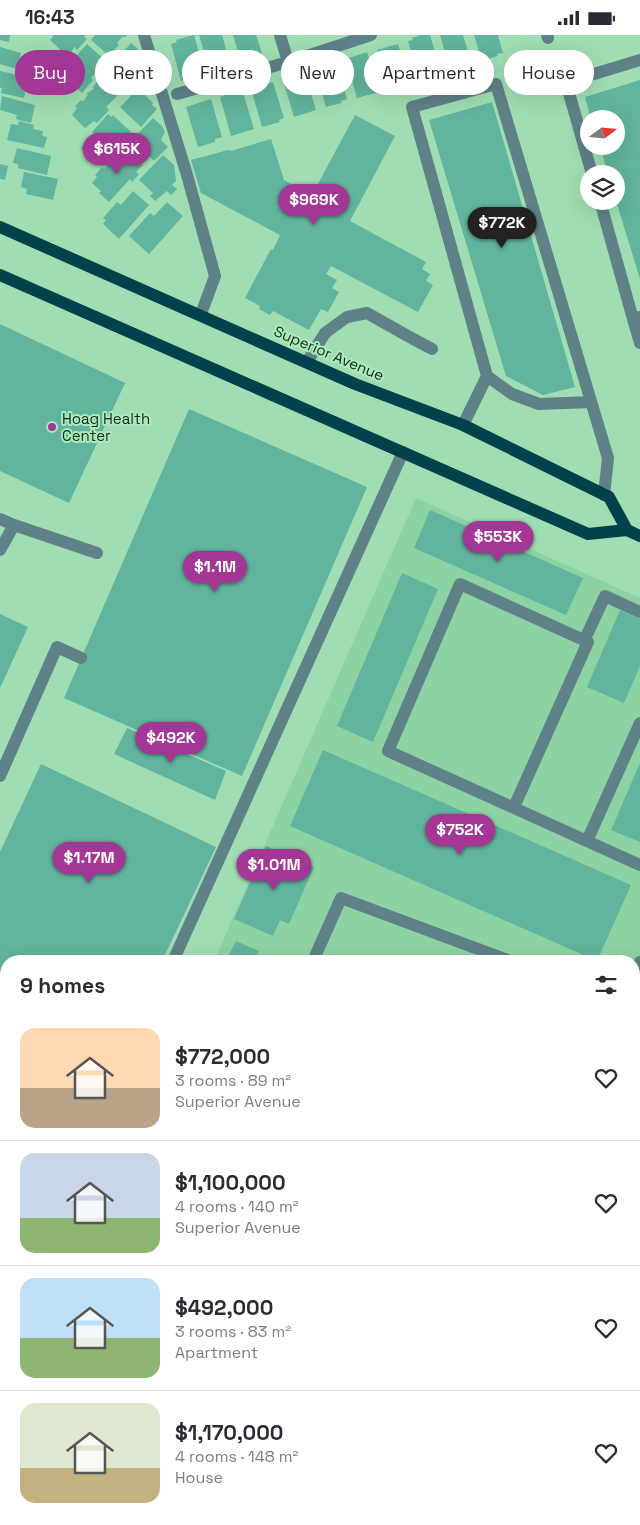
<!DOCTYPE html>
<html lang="en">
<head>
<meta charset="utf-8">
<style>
  :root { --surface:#fff; --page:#f7f7f7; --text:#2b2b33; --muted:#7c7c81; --line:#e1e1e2; --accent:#a43796 }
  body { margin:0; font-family:"Space Grotesk",sans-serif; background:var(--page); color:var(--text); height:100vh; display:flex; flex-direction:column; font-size:19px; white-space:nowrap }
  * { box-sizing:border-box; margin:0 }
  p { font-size:16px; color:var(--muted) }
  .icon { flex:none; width:28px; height:28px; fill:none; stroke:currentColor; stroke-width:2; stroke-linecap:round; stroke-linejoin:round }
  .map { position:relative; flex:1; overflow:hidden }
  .details { position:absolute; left:0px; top:920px; width:640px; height:570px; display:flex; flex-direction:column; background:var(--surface); border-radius:20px 20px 0 0; box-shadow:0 5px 20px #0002 }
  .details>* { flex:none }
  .hud { position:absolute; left:15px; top:15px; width:610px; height:45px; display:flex; gap:10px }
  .needle { width:32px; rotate:74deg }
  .controls { position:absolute; left:580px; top:75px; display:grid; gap:10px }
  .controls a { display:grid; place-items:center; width:45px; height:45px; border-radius:50%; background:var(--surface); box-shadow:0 5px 20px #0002; font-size:25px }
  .price { position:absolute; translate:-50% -42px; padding:0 11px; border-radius:18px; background:var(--accent); color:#fff; font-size:16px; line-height:32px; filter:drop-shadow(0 1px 2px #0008) }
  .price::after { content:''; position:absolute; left:50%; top:30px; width:15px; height:11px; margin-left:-8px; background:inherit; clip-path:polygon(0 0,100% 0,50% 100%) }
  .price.selected { background:#222; color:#fff }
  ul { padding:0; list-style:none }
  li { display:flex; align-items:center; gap:15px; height:125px; padding:0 20px }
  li+li { border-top:1px solid var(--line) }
  li span { display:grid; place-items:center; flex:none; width:140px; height:100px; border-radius:15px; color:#555 }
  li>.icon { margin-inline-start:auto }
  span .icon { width:60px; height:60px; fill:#fffc; stroke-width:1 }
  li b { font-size:21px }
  h2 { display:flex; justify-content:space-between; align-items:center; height:60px; padding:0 20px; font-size:21px }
  .pill { padding:0 18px; border-radius:22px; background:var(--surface); box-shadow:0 5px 20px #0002; font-size:18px; line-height:45px }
  .pill.selected { background:var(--accent); color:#fff }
  .status { display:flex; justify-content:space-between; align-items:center; height:35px; padding:0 25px; background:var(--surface); direction:ltr }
  .status svg { height:14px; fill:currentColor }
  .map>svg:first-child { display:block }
  .built { fill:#8dd2a2 }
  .green { fill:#ac9a60 }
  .building { fill:#61b49d }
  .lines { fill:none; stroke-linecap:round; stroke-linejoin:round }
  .minor { stroke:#5f8188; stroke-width:12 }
  .major { stroke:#00414c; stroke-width:12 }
  .highway { stroke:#0a272d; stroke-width:15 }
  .poi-dot { fill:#a43796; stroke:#aceabe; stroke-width:2 }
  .labels { text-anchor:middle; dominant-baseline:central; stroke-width:4; stroke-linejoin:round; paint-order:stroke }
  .street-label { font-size:15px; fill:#122a1a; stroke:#aceabe }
  .poi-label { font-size:15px; fill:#122a1a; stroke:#aceabe; text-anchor:start }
</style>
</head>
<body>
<div class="status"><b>16:43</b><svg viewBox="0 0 49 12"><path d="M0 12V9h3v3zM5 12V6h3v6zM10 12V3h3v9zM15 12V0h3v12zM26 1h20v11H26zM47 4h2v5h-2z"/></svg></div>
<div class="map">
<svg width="640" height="1490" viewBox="0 0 640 1490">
  <rect width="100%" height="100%" fill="#a0ddb2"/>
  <path class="built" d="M416,463L640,563V1206L634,1220V926H214Z"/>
  <path class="green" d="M0,1169H6V1229L0,1228Z
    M634,1364L640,1367V1413L634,1410Z"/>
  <path class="building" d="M0,0H10L9,7L0,5Z
    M54,0H86L84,2L87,4L77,15L75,12L67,21L50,5Z
    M95,0H127L124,3L123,1L117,8L119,10L114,15L117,18L109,26L105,21L107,19L91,5Z
    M194,0L205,39L181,46L171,9L177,7L176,5Z
    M199,0H222L231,32L210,38Z
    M233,0H256L264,24L242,30Z
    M421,0H430L441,38L426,43L425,41L419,43L408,6L413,5L412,3Z
    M440,0H463L472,29L450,36Z
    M474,0H498L503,18L497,19L498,21L482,26Z
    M131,8L140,16L143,26L124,49L108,35Z
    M87,9L106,26L91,43L93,45L82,58L58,36L74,18L77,20Z
    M398,9L409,46L404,48V49L388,54L377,15Z
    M0,12L21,18L18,29L21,30L20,35L0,29Z
    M367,17L379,57L357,63L346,24Z
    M330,27L331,29L336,28L347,64L341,66L342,68L326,72L314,32Z
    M304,35L316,75L294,82L282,42Z
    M0,36L28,42L24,63L1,58L2,53H0Z
    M102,45L118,60L106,72L109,75L97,88L94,86L85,93L72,80L77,73L75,71L81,65L83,66L88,60L86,59L94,54L93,52L98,46L100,48Z
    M640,45V244L616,166V139H608L600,111H616V84H591L585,62Z
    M273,47L284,83L279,85L280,87L262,92L251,54Z
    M137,50L145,58L144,59L153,68L152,70L157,74L141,92L120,72L131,61L129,59Z
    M242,54L254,94L231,101L220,62Z
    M2,61L35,70L31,88L16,84L17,80L0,75Z
    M211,64L222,102L215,104V107L198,112L186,72Z
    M492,67L575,352L543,360L506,341L429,85Z
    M108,79L111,82L113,80L131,97L123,105L125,108L120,114L117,112L100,130L81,113L95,99L92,97Z
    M355,80L395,101L350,186L426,227L422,234L430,239L426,246L433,250L418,277L331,231L326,239L337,245L332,253L339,257L328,277L321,274L309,295L273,276L270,280L259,274L260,271L245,263L271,214L273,215L280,200L201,158L191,125L228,115L231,116L271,104L284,145L312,160Z
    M153,83L162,91L165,97L161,105L168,112L154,126L142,114L140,117L130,107Z
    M19,86L34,90L33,94L43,96L42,101L47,102L44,113L7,105L11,89L18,90Z
    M17,113L51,121L47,140L18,133V129L13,128Z
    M124,113L143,130L136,137L139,139L132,147L130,144L109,167L99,158L101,156L92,148L97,142L95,140L102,132L104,134Z
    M163,120L174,130L176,146L172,150L177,154L171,160L167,156L155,166L150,161L153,158L139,145Z
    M0,129L8,131L5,145L0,144Z
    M24,137L58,144L53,165L26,159L27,154L21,152Z
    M133,156L149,170L119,204L103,189L106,185L103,183L117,167L121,170Z
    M167,167L183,181L149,219L129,201L150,178L154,181Z
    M0,289L125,348L69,468L0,436Z
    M189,374L367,452L242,741L64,663Z
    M430,475L583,543L566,580L414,513Z
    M402,538L438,554L373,707L337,691Z
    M620,575L640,584V631L624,668L587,652Z
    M0,579L28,592L0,653Z
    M127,693L226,736L215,765L114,719Z
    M323,715L631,850L597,926L290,791Z
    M640,728V807L611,795Z
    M41,729L216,812L162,926H6V1111L0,1108V817Z
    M266,811L314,832L289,889L280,885L273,901L234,884Z
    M236,906L259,916L255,926H226Z
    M634,1092L640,1094V1174L639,1178L634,1176Z
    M640,1332V1349L634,1346Z"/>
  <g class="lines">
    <path class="minor" d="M144,0L187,140L215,241L201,279
      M280,0L288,27
      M547,0L548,3
      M177,59L288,27L371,0
      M592,139L567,51L571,46L640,25
      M600,166L633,284L640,282
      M633,284L640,308
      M307,327L325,298L347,282L367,278L406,300L432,314
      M591,367L539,369L512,359L487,341L412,72L496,49L608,423L604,460
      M463,390L487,341
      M0,484L14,490L0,515
      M14,490L97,518
      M584,606L605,561L640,577
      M0,741L57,612L81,623
      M514,772L588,607L460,549L388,716L640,830
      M587,806L640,688
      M173,926L403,417
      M313,926L341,863L510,926
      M634,940L640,927
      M0,1135L6,1137"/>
    <path class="major" d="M0,192L355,349L463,390L609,462L627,495
      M0,240L588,499L627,495L640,501"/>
    <path class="highway" d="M0,1266L6,1267
      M0,1325L6,1326
      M634,1448L640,1451
      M567,1484L581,1490"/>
  </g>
  <circle class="poi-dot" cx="52" cy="392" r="5"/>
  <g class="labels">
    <g class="street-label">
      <text transform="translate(329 318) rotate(23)">Superior Avenue</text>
    </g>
    <g class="poi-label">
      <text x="62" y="383">Hoag Health<tspan x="62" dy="17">Center</tspan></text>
    </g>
  </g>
</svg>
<div class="controls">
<a><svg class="needle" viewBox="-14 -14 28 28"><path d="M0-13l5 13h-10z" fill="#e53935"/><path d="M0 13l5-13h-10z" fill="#7c7c81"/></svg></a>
<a><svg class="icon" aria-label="layers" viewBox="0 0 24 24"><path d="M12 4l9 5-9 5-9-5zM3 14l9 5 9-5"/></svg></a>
</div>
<b class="price" style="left:117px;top:140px">$615K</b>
<b class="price" style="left:314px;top:191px">$969K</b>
<b class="price selected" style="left:502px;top:214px">$772K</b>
<b class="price" style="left:498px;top:528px">$553K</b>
<b class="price" style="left:215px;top:558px">$1.1M</b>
<b class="price" style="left:171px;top:729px">$492K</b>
<b class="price" style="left:460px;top:821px">$752K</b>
<b class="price" style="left:89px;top:849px">$1.17M</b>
<b class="price" style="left:274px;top:856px">$1.01M</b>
<div class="hud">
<a class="pill selected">Buy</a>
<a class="pill">Rent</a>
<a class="pill">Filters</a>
<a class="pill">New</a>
<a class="pill">Apartment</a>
<a class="pill">House</a>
</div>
<section class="details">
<h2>9 homes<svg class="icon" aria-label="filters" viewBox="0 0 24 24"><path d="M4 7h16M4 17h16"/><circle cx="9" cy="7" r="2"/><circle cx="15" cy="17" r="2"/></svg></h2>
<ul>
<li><span style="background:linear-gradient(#ffd9b3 60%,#b9a48a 0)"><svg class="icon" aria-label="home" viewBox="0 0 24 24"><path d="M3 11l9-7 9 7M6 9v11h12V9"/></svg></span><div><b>$772,000</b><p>3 rooms · 89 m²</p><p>Superior Avenue</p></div><svg class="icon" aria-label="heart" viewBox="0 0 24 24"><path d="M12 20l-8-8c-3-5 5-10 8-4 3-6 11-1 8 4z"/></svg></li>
<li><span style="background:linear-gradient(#c9d6e8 65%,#8fb573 0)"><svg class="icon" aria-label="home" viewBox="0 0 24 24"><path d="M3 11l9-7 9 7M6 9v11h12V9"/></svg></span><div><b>$1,100,000</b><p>4 rooms · 140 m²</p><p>Superior Avenue</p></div><svg class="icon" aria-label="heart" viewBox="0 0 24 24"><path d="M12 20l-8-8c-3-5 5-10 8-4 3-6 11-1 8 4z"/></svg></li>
<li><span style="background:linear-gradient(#bfe0f5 60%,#8fb573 0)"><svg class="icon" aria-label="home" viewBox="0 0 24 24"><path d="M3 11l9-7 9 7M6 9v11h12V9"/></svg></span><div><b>$492,000</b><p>3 rooms · 83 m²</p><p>Apartment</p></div><svg class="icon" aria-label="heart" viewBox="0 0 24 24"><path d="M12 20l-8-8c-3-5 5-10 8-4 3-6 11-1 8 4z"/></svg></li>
<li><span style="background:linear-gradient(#dfe7d0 65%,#c2b280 0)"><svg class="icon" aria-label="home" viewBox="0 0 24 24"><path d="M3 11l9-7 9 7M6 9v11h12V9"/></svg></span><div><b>$1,170,000</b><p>4 rooms · 148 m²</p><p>House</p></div><svg class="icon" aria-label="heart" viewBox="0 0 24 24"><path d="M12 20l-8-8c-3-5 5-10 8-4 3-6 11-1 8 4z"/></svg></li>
</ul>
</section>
</div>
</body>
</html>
